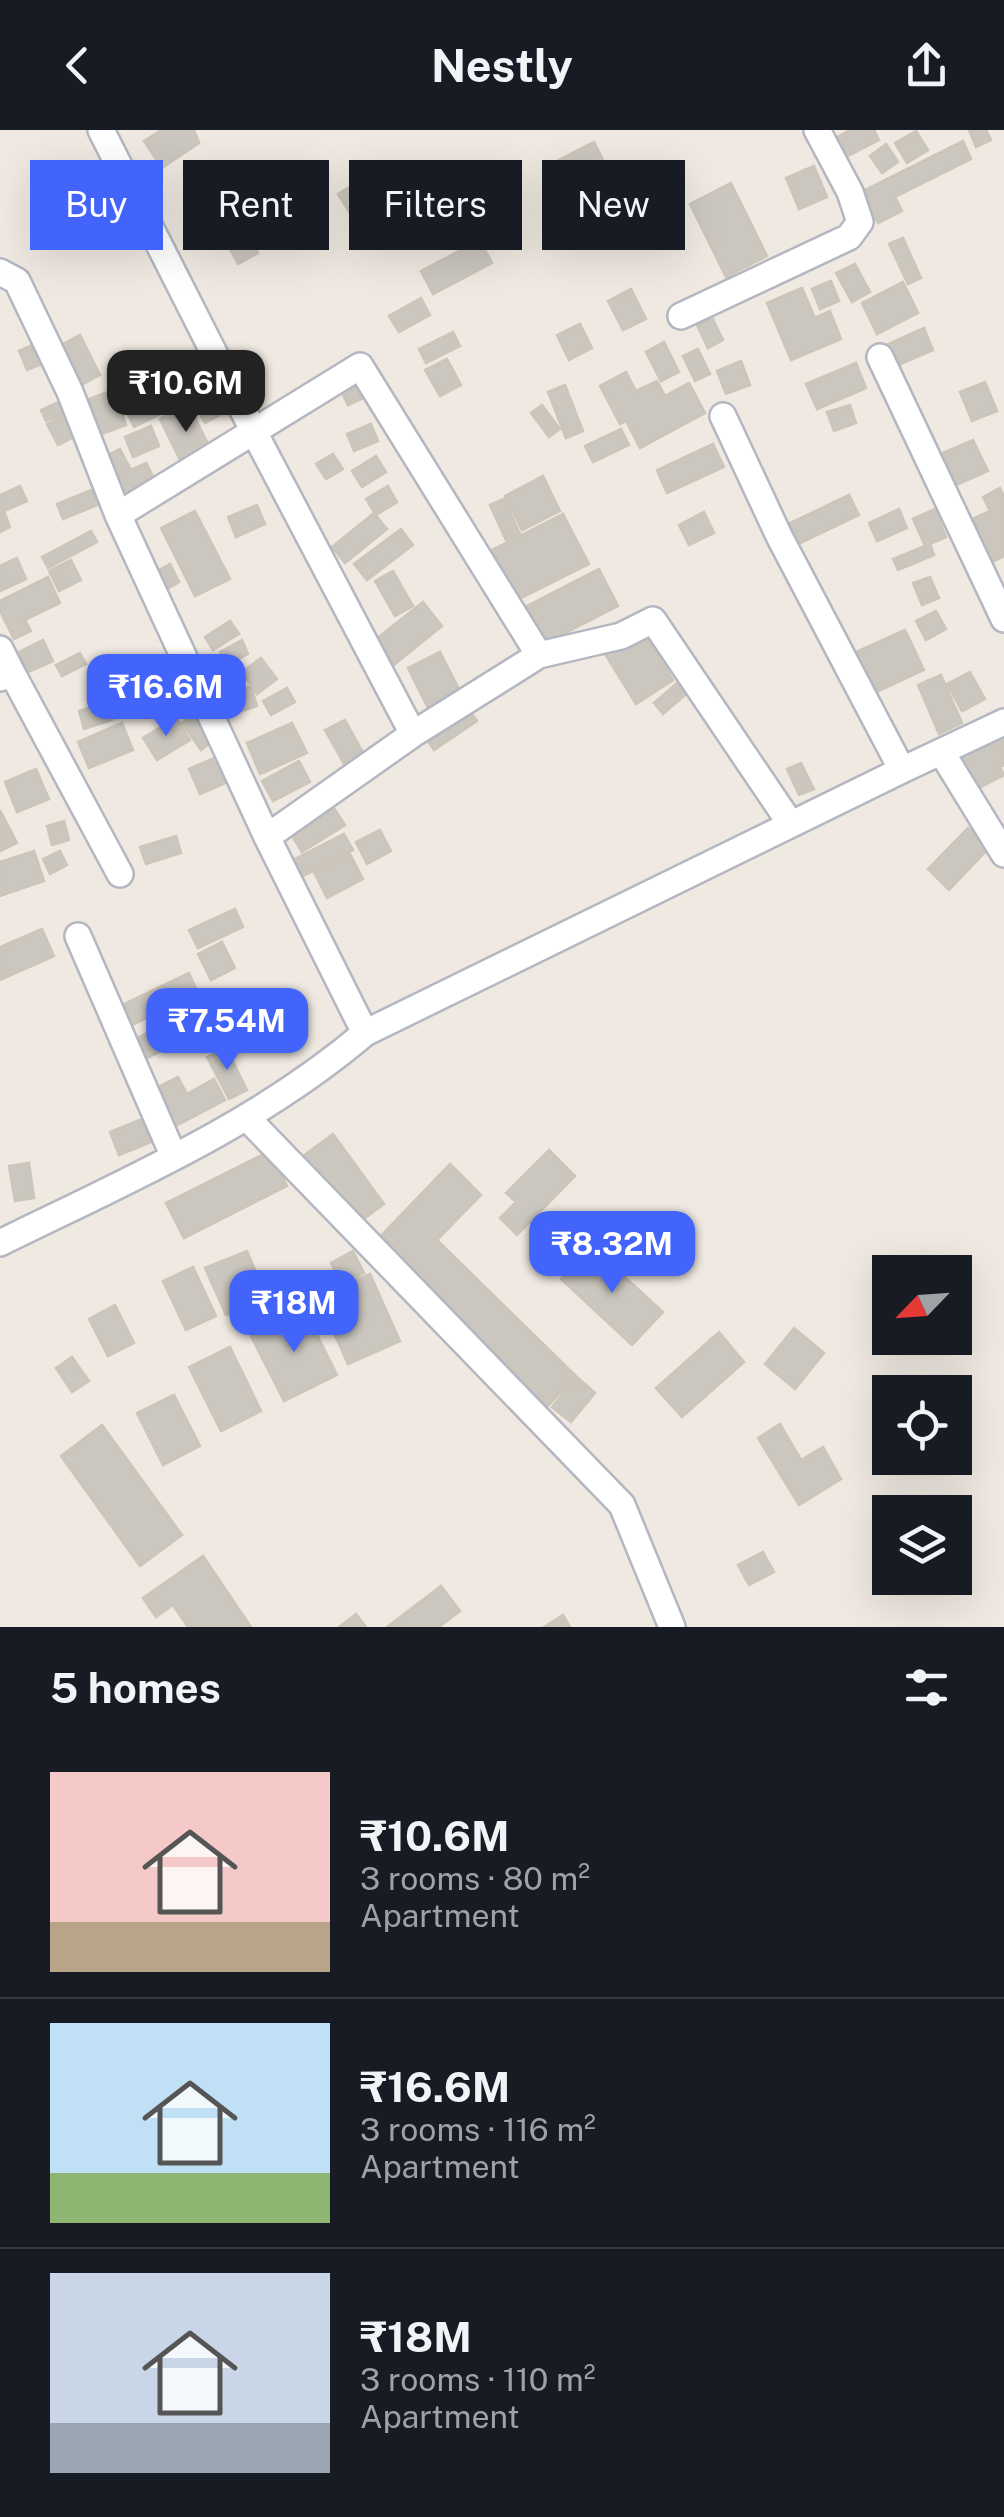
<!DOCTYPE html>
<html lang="en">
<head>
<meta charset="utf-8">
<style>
  :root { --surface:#171b24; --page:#242831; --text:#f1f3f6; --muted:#9ea1a6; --line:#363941; --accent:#4264fb }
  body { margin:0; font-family:"Public Sans",sans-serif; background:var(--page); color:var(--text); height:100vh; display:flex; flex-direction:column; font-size:38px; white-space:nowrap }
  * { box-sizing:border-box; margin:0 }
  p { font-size:32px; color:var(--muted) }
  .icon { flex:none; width:55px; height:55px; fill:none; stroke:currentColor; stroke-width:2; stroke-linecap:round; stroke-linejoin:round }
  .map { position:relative; height:1497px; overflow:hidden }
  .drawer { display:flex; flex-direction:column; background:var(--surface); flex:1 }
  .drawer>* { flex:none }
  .banner { position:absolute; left:30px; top:30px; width:945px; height:90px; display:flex; gap:20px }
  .needle { width:65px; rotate:245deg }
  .tools { position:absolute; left:872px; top:1125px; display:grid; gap:20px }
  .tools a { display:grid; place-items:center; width:100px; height:100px; border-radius:0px; background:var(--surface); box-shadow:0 10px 40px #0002; font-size:50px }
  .price { position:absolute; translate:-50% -85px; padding:0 22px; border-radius:20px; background:var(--accent); color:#fff; font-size:32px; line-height:65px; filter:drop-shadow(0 2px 5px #0008) }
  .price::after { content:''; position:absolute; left:50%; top:60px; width:30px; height:22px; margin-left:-15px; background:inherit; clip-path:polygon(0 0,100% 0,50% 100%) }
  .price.active { background:#222; color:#fff }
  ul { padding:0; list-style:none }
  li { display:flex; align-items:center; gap:30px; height:250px; padding:0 50px }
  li+li { border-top:2px solid var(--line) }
  li span { display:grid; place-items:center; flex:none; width:280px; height:200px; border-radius:0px; color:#555 }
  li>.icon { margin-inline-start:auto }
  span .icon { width:120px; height:120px; fill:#fffc; stroke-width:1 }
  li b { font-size:42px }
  h2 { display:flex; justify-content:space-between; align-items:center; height:120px; padding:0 50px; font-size:42px }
  .chip { padding:0 35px; border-radius:0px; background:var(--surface); box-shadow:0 10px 40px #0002; font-size:35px; line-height:90px }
  .chip.active { background:var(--accent); color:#fff }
  header { display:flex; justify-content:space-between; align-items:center; height:130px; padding:0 50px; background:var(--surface); font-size:45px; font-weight:700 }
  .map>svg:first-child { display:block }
  .building { fill:#cbc7bf; stroke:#cbc5ba; stroke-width:2.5 }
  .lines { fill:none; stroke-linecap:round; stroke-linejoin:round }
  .street-casing { stroke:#b4b7c1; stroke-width:30 }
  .street { stroke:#fff; stroke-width:25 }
</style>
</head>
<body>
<header><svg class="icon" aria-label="back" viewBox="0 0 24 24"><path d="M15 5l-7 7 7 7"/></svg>Nestly<svg class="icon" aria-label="share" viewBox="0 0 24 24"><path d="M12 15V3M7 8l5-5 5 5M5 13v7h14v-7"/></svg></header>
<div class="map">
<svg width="1004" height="1497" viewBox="0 0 1004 1497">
  <rect width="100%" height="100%" fill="#efe9e1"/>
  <path class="building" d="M161,0H194L199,13L162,38L144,11Z
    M850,0H874L879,10L840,30L830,11Z
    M969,0H986L991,10L976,17Z
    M916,1L928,20L907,33L895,13Z
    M963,11L971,29L895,67L902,81L878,93L863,61Z
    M594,12L608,40L558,65L545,37Z
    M886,14L898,32L882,43L870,26Z
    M814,36L827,67L799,79L786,48Z
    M624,42L630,63L599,72L593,52Z
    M363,49L376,70L351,85L338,64Z
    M731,53L767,126L726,147L690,74Z
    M432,61L442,84L394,105L383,82Z
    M635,67L645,83L588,118L574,95L600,79L604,86Z
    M243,96L258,123L238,134L223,106Z
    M903,108L921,148L908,154L889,114Z
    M480,110L492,133L433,164L421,141Z
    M855,134L870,162L852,172L836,143Z
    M831,151L839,171L820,179L812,159Z
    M903,152L918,183L877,204L862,173Z
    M802,158L815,188L830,181L841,209L791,230L767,173Z
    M631,159L646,189L623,200L608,171Z
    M421,168L430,185L399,202L389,186Z
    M711,185L723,210L708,218L696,193Z
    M580,194L592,218L569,230L557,205Z
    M924,198L933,220L891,238L882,217Z
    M453,202L460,216L426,233L419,219Z
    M80,205L100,245L83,254L63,214Z
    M42,211L50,231L27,240L19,221Z
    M664,212L679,242L661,251L646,222Z
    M698,219L710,244L695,251L683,226Z
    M447,229L461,255L440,266L425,240Z
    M210,231L233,278L205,293L181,245Z
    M741,231L750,255L726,264L717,241Z
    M856,233L866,258L817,279L806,254Z
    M626,242L636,261L657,251L665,266L689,253L705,283L640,318L626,291L620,294L600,256Z
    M357,245L368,266L348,275L338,255Z
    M168,251L180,274L134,297L123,273Z
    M985,252L997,281L972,291L960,262Z
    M565,255L583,301L566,308L548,262Z
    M113,260L126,295L102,304L89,269Z
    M65,269L70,281L46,291L41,280Z
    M188,274L212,322L183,336L160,289Z
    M542,275L560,299L549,307L531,283Z
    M850,275L856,293L834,301L827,282Z
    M71,282L82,303L58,315L47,294Z
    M371,294L378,311L354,321L347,304Z
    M151,296L159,316L133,327L125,307Z
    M621,299L629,315L593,332L585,316Z
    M973,310L988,341L945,360L931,328Z
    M713,314L724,337L667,363L657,340Z
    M120,319L131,340L146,333L154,348L122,364L104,327Z
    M333,324L343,339L326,349L316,334Z
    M376,326L386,342L362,357L352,341Z
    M543,346L560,381L522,400L505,366Z
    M20,356L27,371L4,381L10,397L0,402V365Z
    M388,356L397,372L376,385L366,369Z
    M99,357L105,372L63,389L57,374Z
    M1000,358L1004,366V426L986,435L964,393L990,381L983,367Z
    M849,365L859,385L794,416L784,396Z
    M504,369L520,404L506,410L490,375Z
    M257,375L265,394L236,407L228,387Z
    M899,379L907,398L877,411L869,393Z
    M935,379L946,407L930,414L934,425L898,440L893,429L925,416L913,389Z
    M195,381L230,449L195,466L161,398Z
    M704,382L714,403L689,415L679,395Z
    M374,383L387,399L345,433L332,417Z
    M563,384L589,434L511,473L486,423Z
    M401,399L413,415L367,450L354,434Z
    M91,401L97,412L48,438L42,427Z
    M17,428L26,449L0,461V436Z
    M71,430L81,450L59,461L49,441Z
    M170,434L179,452L160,463L150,445Z
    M599,439L618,476L542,515L523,478Z
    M393,441L413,476L395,486L375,451Z
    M48,447L60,473L25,490L31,501L14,509L0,481V471Z
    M930,447L939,468L922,475L913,453Z
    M423,472L442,496L390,538L370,514Z
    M936,481L946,499L926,510L916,491Z
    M230,491L239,504L213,520L205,507Z
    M905,500L924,540L872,564L854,523Z
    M643,501L673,550L636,574L605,524Z
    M43,510L53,531L28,542L19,522Z
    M242,510L248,524L227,535L220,522Z
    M440,522L460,561L428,578L408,538Z
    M80,523L86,534L62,546L56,535Z
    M261,528L277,549L257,564L242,542Z
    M970,542L985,569L962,581L947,554Z
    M941,545L962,593L939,604L918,555Z
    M677,553L686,564L663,584L654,573Z
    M251,556L257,576L223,587L217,567Z
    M287,558L295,572L271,585L263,571Z
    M106,572L112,590L84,599L79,581Z
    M467,577L477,591L434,620L425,606Z
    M195,584L214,610L201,620L182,593Z
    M176,588L190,610L157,630L143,608Z
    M345,590L366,628L347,639L325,600Z
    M122,593L133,620L89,638L78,612Z
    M292,593L307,623L260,644L247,613Z
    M1004,604V635L1000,637L1004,645L973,661L957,628Z
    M221,625L232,650L200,664L189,639Z
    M299,631L310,652L273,671L262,651Z
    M801,633L814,659L799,665L787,639Z
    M36,639L49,669L17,682L5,652Z
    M330,672L345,695L302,722L287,698Z
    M0,680L17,713L0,721Z
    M64,691L69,710L52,715L47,696Z
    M968,698L989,718L949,760L928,739Z
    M380,700L391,721L367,734L356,712Z
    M344,704L353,720L301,747L293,730Z
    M176,706L181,723L146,734L140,717Z
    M34,721L44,751L0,766V732Z
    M60,721L67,735L50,744L43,729Z
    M350,724L363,749L327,768L314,742Z
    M235,779L243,797L198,818L189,800Z
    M42,799L54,826L0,850V817Z
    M222,812L235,838L211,850L198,824Z
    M189,843L198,863L130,896L120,876Z
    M170,892L180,912L143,930L133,910Z
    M226,918L247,960L229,969L207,927Z
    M178,947L187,964L214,949L225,970L170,999L150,961Z
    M142,989L151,1012L119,1025L110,1002Z
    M333,1004L384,1074L354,1096L303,1026Z
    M549,1020L575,1046L517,1105L500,1088L516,1072L506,1063Z
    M270,1021L287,1056L184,1108L166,1073Z
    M29,1033L34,1068L15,1071L9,1036Z
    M450,1034L481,1065L437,1110L576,1246L545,1279L374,1113Z
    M663,1084L675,1103L650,1121L637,1103Z
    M591,1116L663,1182L632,1215L561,1149Z
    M247,1121L267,1168L226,1185L205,1138Z
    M353,1121L364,1143L342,1154L331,1133Z
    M193,1137L216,1186L186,1200L163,1151Z
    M370,1144L400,1211L348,1234L318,1167Z
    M115,1175L134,1213L108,1226L89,1189Z
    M304,1179L337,1245L284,1271L251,1206Z
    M794,1198L824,1223L795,1259L765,1234Z
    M719,1202L744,1232L682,1287L656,1258Z
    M230,1217L261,1281L221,1301L189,1237Z
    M72,1227L89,1251L72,1262L56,1238Z
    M577,1247L595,1263L571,1292L552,1277Z
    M174,1265L200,1316L163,1335L137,1283Z
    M780,1294L801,1330L823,1317L841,1349L799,1375L758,1308Z
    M102,1295L182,1405L140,1436L61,1326Z
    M763,1422L774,1442L749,1455L738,1435Z
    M203,1426L251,1497H188L173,1475L156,1487L143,1468Z
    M441,1456L460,1481L439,1497H387Z
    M356,1484L366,1497H339Z
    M563,1485L570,1497H544Z"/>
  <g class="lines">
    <defs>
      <path id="street" d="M0,142L17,151L70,262L118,385L267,707
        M681,186L849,107L860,92L850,62L817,0
        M880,227L1004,489
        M118,385L360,236L539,525L413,604
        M0,519L12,543L0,548
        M539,525L621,506L653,490L790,693
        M12,543L120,744
        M942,623L1004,724
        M902,640L1004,592
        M78,806L174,1027
        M365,903L902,640L779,406L723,286
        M247,988L622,1375L672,1497
        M0,1113C126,1051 257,995 365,903L267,707L413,604L253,300L101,0"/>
    </defs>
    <use href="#street" class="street-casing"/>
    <use href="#street" class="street"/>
  </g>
</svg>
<div class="tools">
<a><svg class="needle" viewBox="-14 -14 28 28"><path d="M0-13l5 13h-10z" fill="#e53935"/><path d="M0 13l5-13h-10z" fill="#9ea1a6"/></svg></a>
<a><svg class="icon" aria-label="locate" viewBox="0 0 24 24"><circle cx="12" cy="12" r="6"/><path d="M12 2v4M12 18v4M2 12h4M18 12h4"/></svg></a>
<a><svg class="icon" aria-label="layers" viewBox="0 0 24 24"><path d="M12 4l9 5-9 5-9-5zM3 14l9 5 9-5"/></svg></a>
</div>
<b class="price active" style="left:186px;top:305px">₹10.6M</b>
<b class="price" style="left:166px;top:609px">₹16.6M</b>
<b class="price" style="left:227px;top:943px">₹7.54M</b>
<b class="price" style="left:612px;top:1166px">₹8.32M</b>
<b class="price" style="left:294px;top:1225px">₹18M</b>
<div class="banner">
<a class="chip active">Buy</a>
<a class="chip">Rent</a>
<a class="chip">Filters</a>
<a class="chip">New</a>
</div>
</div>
<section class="drawer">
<h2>5 homes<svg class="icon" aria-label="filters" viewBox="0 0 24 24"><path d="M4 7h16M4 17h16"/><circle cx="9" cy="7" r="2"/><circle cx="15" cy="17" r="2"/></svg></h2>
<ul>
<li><span style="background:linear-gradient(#f6c9c9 75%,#b9a48a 0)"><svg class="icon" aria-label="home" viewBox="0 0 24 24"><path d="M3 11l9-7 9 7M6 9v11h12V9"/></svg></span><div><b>₹10.6M</b><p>3 rooms · 80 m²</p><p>Apartment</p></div></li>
<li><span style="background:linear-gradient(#bfe0f5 75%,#8fb573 0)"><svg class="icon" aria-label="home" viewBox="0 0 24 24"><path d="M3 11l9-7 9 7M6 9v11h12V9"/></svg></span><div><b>₹16.6M</b><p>3 rooms · 116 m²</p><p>Apartment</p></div></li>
<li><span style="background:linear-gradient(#c9d6e8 75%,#9aa5b1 0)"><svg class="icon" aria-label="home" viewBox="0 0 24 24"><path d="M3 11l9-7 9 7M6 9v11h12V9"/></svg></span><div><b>₹18M</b><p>3 rooms · 110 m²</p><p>Apartment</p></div></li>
</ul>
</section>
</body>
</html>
